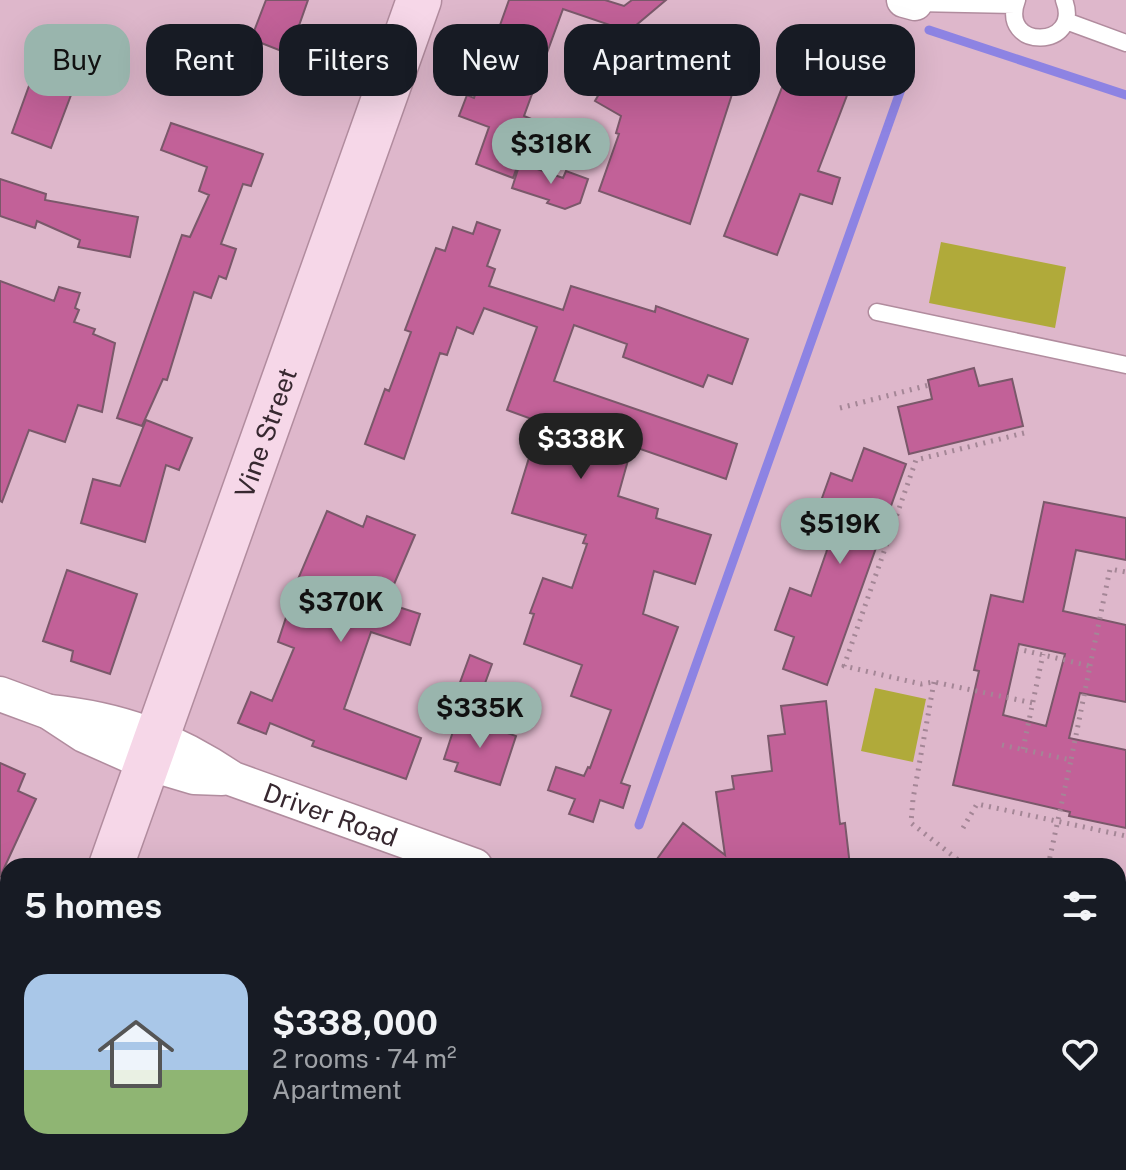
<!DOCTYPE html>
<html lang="en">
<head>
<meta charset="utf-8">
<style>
  :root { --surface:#171b24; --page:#242831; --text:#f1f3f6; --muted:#9ea1a6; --line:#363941; --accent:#99b5ad }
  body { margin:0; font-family:"Public Sans",sans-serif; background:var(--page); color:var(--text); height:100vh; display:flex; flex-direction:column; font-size:30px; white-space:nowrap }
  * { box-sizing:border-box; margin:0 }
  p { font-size:26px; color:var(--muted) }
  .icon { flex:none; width:44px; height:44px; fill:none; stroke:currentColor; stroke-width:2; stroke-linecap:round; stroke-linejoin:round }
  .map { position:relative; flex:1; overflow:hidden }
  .panel { position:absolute; left:0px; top:858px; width:1126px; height:312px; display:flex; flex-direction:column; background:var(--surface); border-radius:24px 24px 0 0; box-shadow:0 8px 32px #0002 }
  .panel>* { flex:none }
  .banner { position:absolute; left:24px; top:24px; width:1078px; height:72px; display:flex; gap:16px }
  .price { position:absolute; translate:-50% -68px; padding:0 18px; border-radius:28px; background:var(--accent); color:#111; font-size:26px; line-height:52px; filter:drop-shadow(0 2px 4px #0008) }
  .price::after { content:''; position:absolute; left:50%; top:48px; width:24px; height:18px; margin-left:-12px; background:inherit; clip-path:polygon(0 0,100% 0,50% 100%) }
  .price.on { background:#222; color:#fff }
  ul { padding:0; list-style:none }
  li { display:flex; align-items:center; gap:24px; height:200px; padding:0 24px }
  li+li { border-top:2px solid var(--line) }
  li span { display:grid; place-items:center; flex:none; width:224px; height:160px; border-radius:24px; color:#555 }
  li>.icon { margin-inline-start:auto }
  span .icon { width:96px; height:96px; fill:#fffc; stroke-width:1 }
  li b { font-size:34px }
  h2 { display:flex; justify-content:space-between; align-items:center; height:96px; padding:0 24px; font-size:34px }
  .tag { padding:0 28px; border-radius:24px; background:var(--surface); box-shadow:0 8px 32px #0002; font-size:28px; line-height:72px }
  .tag.on { background:var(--accent); color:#111 }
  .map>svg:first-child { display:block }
  .green { fill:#b0aa3a }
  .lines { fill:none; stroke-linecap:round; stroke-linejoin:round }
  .stream { stroke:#8d83e3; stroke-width:9 }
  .building { fill:#c26198; stroke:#7a586a; stroke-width:2; fill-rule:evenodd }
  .lane-casing { stroke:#b18c9e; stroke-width:19 }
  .street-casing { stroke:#b18c9e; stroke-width:37 }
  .secondary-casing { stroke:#b18c9e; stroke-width:47 }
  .path { stroke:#a48696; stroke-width:5; stroke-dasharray:2 6; stroke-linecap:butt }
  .lane { stroke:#fff; stroke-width:16 }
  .street { stroke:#fff; stroke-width:34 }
  .secondary { stroke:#f6d7e8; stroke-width:44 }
  .labels { text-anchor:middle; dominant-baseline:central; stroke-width:6; stroke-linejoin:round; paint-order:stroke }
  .street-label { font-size:26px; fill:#372830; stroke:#f2dee8 }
</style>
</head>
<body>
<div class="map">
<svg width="1126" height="1170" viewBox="0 0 1126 1170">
  <rect width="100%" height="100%" fill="#deb7cb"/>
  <path class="green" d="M941,242L1066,267L1055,328L929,303Z
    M875,688L926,699L913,762L861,751Z
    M1118,946L1126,952V1049L1118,1043Z"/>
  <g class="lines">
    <path class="stream" d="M929,30L1126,95
      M639,825L905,78"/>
  </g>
  <path class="building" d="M266,0H308L289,54L251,39Z
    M509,0H605L624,6L632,0H666L622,37L613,26L563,9L524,116L534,120L513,178L476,164L489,127L459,116L467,95L474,98Z
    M706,32L748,45L690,224L599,191L619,134L616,133L621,116L595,101L622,54L680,87L693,44L701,47Z
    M825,51L859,64L818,171L840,178L832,204L800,194L777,255L724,236L788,72L814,81Z
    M34,72L74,87L51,148L12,133Z
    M171,123L263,154L251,186L243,184L221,244L236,249L226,279L219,276L211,298L194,292L167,380L163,379L142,426L117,418L182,235L190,237L209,195L199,191L207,167L161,150Z
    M520,163L563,178L566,171L588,179L580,203L565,209L547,203L549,200L512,188Z
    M0,179L46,194L45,200L138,217L130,257L78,247L80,240L37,221L35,228L0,216Z
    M477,222L500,230L487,266L495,269L489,286L563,310L571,286L655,312L656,306L748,339L732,384L708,375L703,387L623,357L627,344L574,325L554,381L737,444L726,479L632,446L618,496L658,509L656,518L711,535L695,584L654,571L643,614L678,627L621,783L630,786L623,808L600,800L593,822L569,814L575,799L548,790L556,767L584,776L588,767L590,768L611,710L571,696L582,665L524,644L534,614L530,613L543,578L572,588L587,544L583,543L586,535L512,513L540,422L507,410L537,327L484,308L473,334L457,327L447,355L440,353L404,459L365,444L385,389L389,391L411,332L405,330L436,248L445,251L453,227L473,234Z
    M0,281L54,301L59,287L80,293L75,308L79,310L74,322L95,329L93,334L115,343L102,412L78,405L65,442L29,430L2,502L0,501Z
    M974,368L979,386L1012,379L1023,426L909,454L898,407L932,399L928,380Z
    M146,420L192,438L179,470L166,465L145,542L81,523L93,479L120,486Z
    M864,448L906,464L827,685L783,669L794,637L775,630L790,588L811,596L826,553L837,519L817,512L831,473L852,481Z
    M1044,502L1126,518V560L1076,550L1063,611L1126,625V702L1080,693L1069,738L1126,750V828L1069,816L1070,812L953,785L979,671L974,670L991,595L1023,602ZM1019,644L1065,654L1046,726L1003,715Z
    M327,511L363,527L367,516L415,535L386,603L420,614L410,645L371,632L344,709L421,738L406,779L312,746L314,741L270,723L266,734L238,723L251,692L272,701L294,648L278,642L292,599L290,598Z
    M67,570L137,594L110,674L71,661L73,651L43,641Z
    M470,655L492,664L476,708L454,699Z
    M826,701L840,824L845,823L850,866H652L683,823L725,855L716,792L734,789L732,776L772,771L768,736L785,734L781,706Z
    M458,716L516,736L500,785L455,771L458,763L444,759Z
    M0,763L25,774L18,791L36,799L0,877Z"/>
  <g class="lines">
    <defs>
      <path id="lane" d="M1017,0C998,51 1083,49 1064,0
        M915,3L1015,5
        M1066,21L1126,43
        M877,312L1126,365
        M1118,921L1126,927
        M1118,1060L1126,1066"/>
      <g id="street">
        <path d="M904,0L915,3"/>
        <path d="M0,694L49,712L84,735L147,763L194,777L222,778"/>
        <path id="s1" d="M49,712C120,719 174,739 233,779L475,866"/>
      </g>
      <g id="secondary">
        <path id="s2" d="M111,866L419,0"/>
        <path d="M3,1170L8,1156"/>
      </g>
    </defs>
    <use href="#lane" class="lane-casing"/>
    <use href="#street" class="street-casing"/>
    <use href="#secondary" class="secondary-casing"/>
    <path class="path" d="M840,408L929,385
      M1024,433L916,460L844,666L921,684L934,682L1033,703
      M1090,666L1110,569L1126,572
      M934,682L913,799L911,823L966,866
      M1002,745L1071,760L1090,666L1018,649
      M1023,749L1043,654
      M963,828L977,804L1126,836
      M1048,866L1071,760"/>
    <use href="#lane" class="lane"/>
    <use href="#street" class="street"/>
    <use href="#secondary" class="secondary"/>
  </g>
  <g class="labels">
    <g class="street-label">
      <text stroke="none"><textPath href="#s2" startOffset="460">Vine Street</textPath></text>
      <text stroke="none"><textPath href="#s1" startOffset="302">Driver Road</textPath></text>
    </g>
  </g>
</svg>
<b class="price" style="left:551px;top:186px">$318K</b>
<b class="price on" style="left:581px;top:481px">$338K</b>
<b class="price" style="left:840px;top:566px">$519K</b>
<b class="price" style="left:341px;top:644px">$370K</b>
<b class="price" style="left:480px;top:750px">$335K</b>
<div class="banner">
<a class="tag on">Buy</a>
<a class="tag">Rent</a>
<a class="tag">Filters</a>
<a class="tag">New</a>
<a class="tag">Apartment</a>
<a class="tag">House</a>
</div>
<section class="panel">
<h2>5 homes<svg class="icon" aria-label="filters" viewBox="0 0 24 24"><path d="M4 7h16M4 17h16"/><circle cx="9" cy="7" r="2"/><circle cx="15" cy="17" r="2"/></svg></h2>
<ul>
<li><span style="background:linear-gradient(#a9c7e8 60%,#8fb573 0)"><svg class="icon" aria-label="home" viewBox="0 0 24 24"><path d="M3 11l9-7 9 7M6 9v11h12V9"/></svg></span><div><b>$338,000</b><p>2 rooms · 74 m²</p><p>Apartment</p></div><svg class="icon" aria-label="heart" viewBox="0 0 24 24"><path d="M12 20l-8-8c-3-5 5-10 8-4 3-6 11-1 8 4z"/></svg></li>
</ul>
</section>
</div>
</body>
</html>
